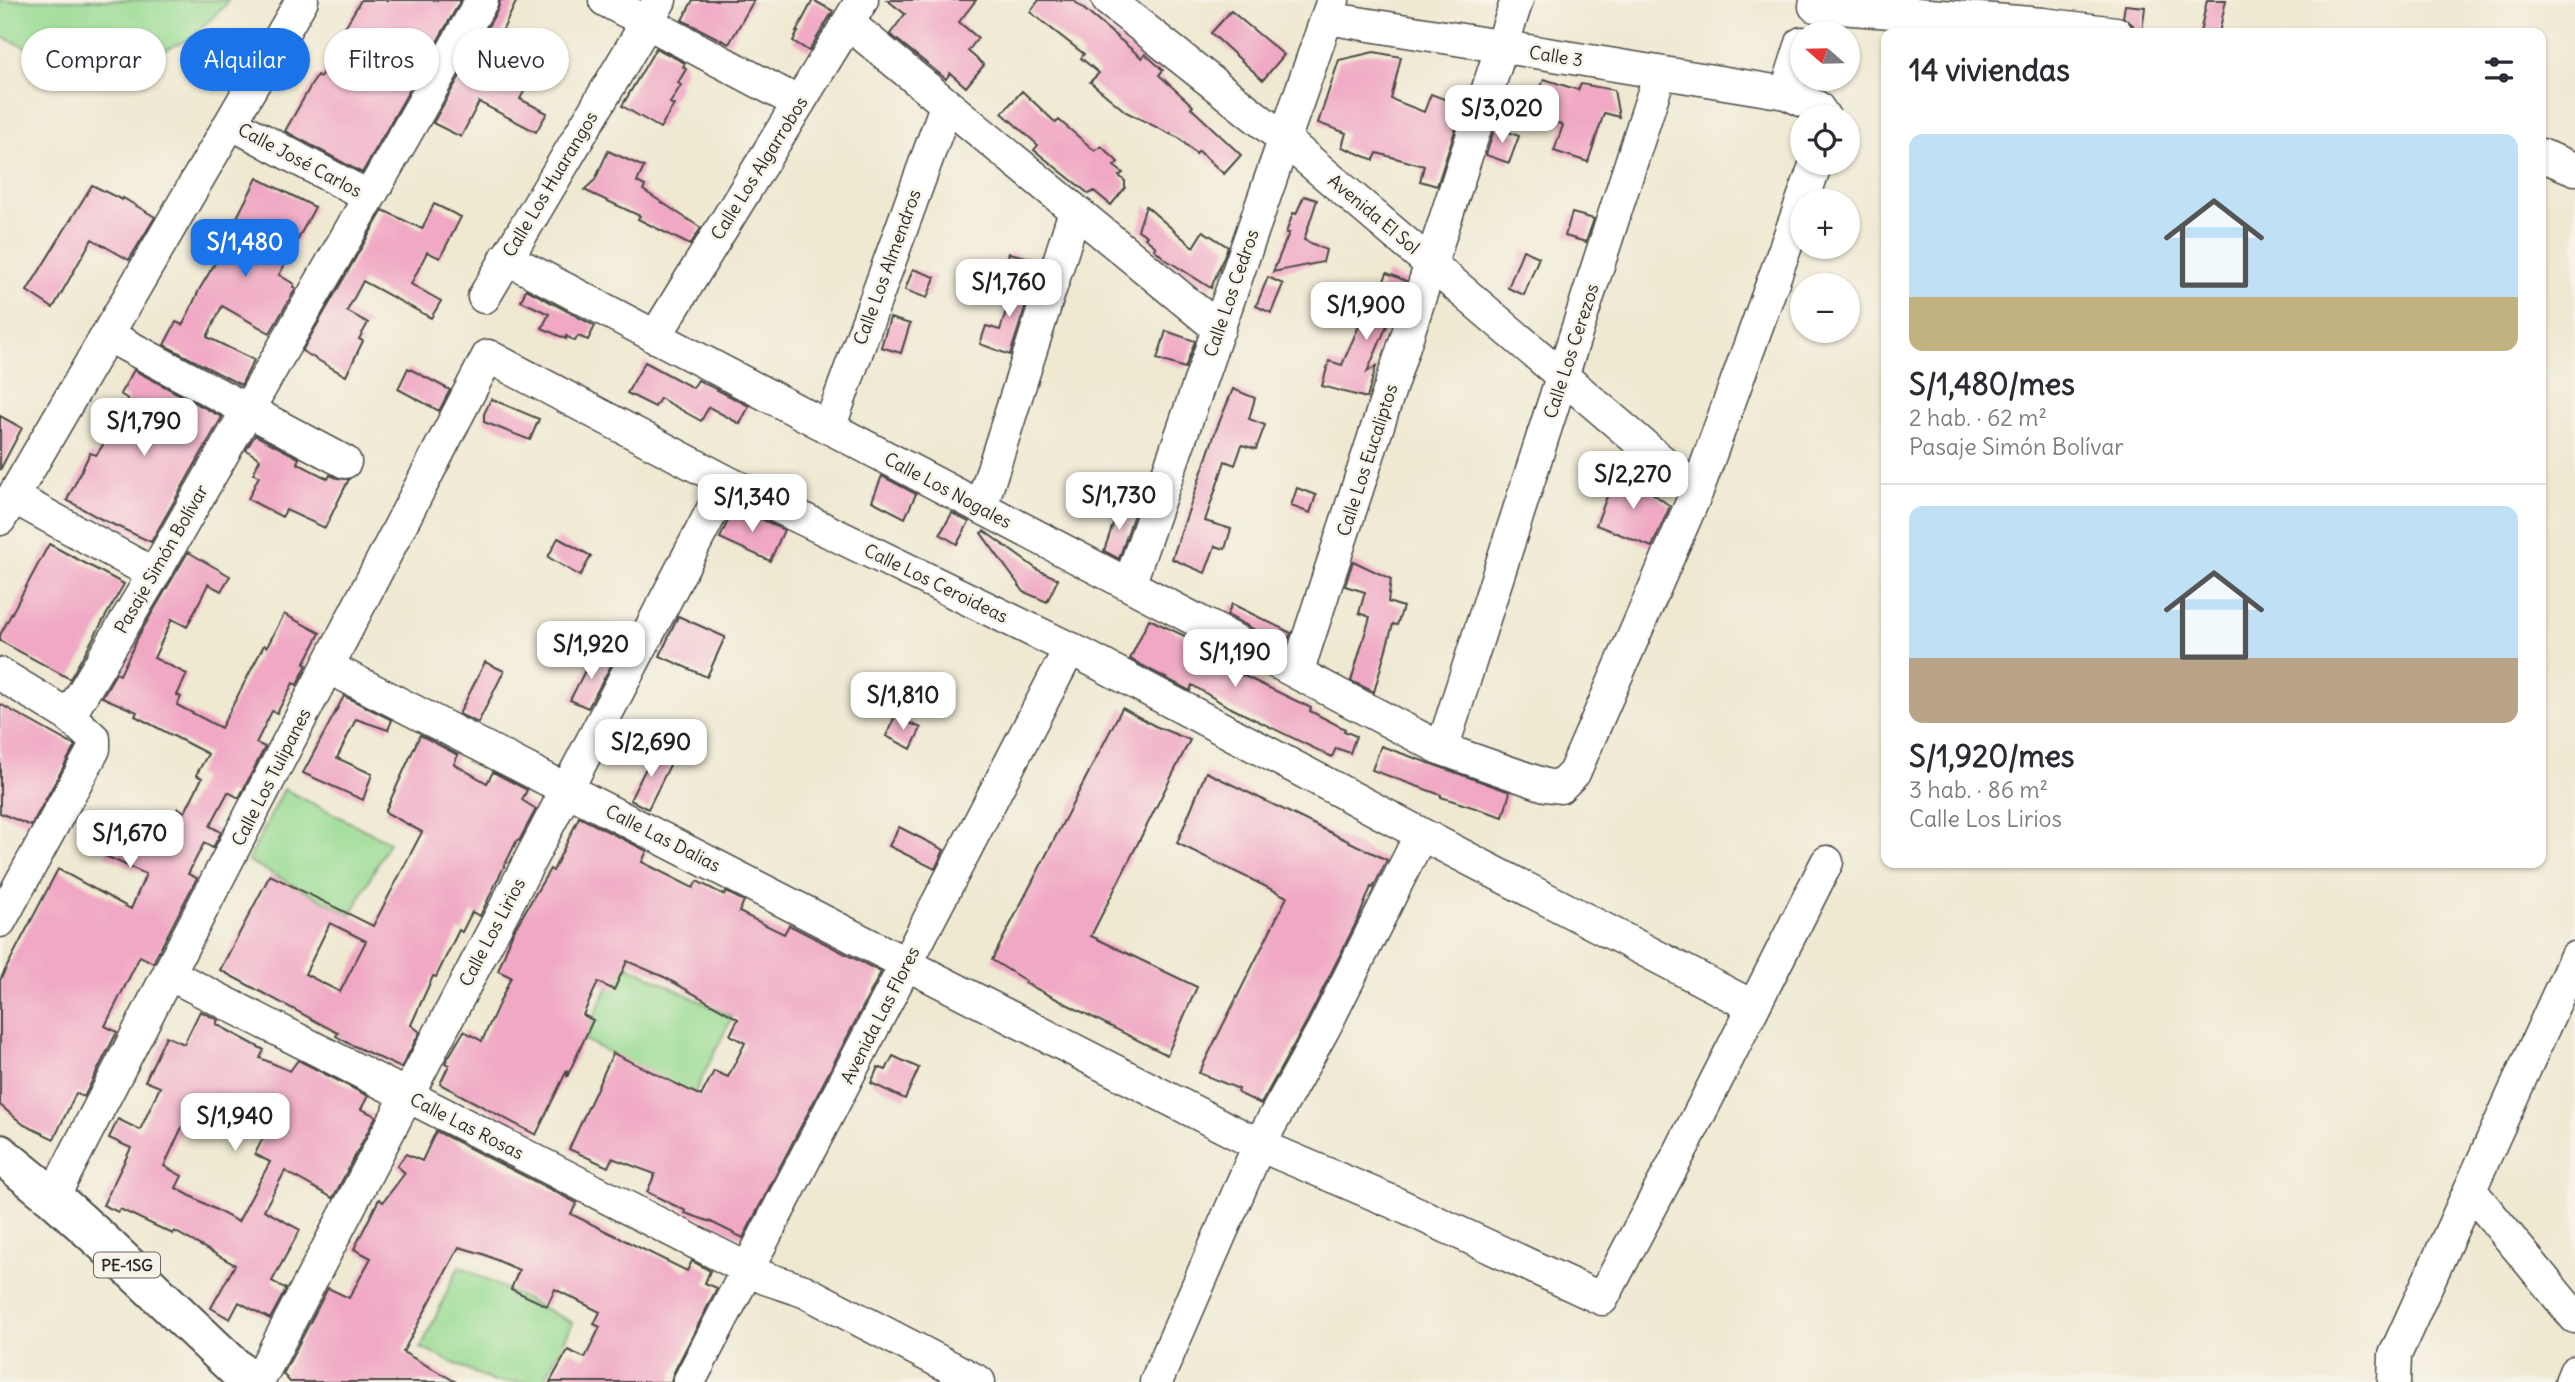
<!DOCTYPE html>
<html lang="es">
<head>
<meta charset="utf-8">
<style>
  :root { --surface:#fff; --page:#f2f2f3; --text:#2b2b33; --muted:#7c7c81; --line:#e1e1e2; --accent:#1a73e8 }
  body { margin:0; font-family:Delius,sans-serif; background:var(--page); color:var(--text); height:100vh; display:flex; flex-direction:column; font-size:26px; white-space:nowrap }
  * { box-sizing:border-box; margin:0 }
  p { font-size:23px; color:var(--muted) }
  .icon { flex:none; width:38px; height:38px; fill:none; stroke:currentColor; stroke-width:2; stroke-linecap:round; stroke-linejoin:round }
  .map { position:relative; flex:1; overflow:hidden }
  .drawer { position:absolute; left:1881px; top:28px; width:665px; height:840px; display:flex; flex-direction:column; background:var(--surface); border-radius:14px; box-shadow:0 2px 5px #0004 }
  .drawer>* { flex:none }
  .guide { position:absolute; left:21px; top:28px; width:665px; height:63px; display:flex; gap:14px }
  .needle { width:46px; rotate:290deg }
  .tools { position:absolute; left:1790px; top:21px; display:grid; gap:14px }
  .tools a { display:grid; place-items:center; width:70px; height:70px; border-radius:50%; background:var(--surface); box-shadow:0 2px 5px #0004; font-size:35px }
  .price { position:absolute; translate:-50% -60px; padding:0 16px; border-radius:14px; background:#fff; color:#222; font-size:23px; line-height:46px; filter:drop-shadow(0 2px 4px #0008) }
  .price::after { content:''; position:absolute; left:50%; top:42px; width:21px; height:16px; margin-left:-10px; background:inherit; clip-path:polygon(0 0,100% 0,50% 100%) }
  .price.selected { background:var(--accent); color:#fff }
  ul { padding:0; list-style:none }
  li { display:grid; align-content:center; gap:14px; height:371px; padding:0 28px }
  li+li { border-top:2px solid var(--line) }
  li span { display:grid; place-items:center; height:217px; border-radius:14px; color:#555 }
  li>.icon { margin-inline-start:auto }
  span .icon { width:126px; height:126px; fill:#fffc; stroke-width:1 }
  li b { font-size:30px }
  h2 { display:flex; justify-content:space-between; align-items:center; height:84px; padding:0 28px; font-size:30px }
  .pill { padding:0 24px; border-radius:32px; background:var(--surface); box-shadow:0 2px 5px #0004; font-size:24px; line-height:63px }
  .pill.selected { background:var(--accent); color:#fff }
  .map>svg:first-child { display:block }
  .green { fill:#98db92; stroke:#62835e; stroke-width:2 }
  .building { fill:#f0a8c4; fill-rule:evenodd }
  .lines { fill:none; stroke-linecap:round; stroke-linejoin:round }
  .minor-casing { stroke:#484844; stroke-width:35 }
  .major-casing { stroke:#484844; stroke-width:42 }
  .minor { stroke:#fff; stroke-width:32 }
  .major { stroke:#fff; stroke-width:38 }
  .labels { text-anchor:middle; dominant-baseline:central; stroke-width:5; stroke-linejoin:round; paint-order:stroke }
  .shield { fill:#f7f3e8; stroke:#686764; stroke-width:2 }
  .shield-label { font-size:16px; font-weight:bold; fill:#2b2b2b }
  .street-label { font-size:18px; fill:#2b2b2b; stroke:#f7f3e8 }
</style>
</head>
<body>
<div class="map">
<svg width="2575" height="1382" viewBox="0 0 2575 1382">
  <rect width="100%" height="100%" fill="#f7f3e8"/>
  <filter id="ink" filterUnits="userSpaceOnUse"><feTurbulence type="fractalNoise" baseFrequency=".0143" numOctaves="2"/><feDisplacementMap in="SourceGraphic" scale="14" xChannelSelector="R" yChannelSelector="G"/><feConvolveMatrix kernelMatrix="1 2 1 2 8 2 1 2 1" color-interpolation-filters="sRGB"/></filter>
  <filter id="wash" filterUnits="userSpaceOnUse"><feTurbulence type="fractalNoise" baseFrequency=".00686" numOctaves="4" result="noise"/><feDisplacementMap in="SourceGraphic" scale="28" xChannelSelector="R" yChannelSelector="G"/><feGaussianBlur stdDeviation="1.57" result="paint"/><feColorMatrix in="noise" values="0 0 0 0 0 0 0 0 0 0 0 0 0 0 0 0 0 1.4 0 .05"/><feComposite in="paint" operator="in"/></filter>
  <g filter="url(#wash)">
    <rect width="100%" height="100%" fill="#efe9d2"/>
    <path class="green" d="M0,0H228L225,6L189,39L152,56L108,63L72,67L0,36Z
      M284,789L389,842L351,915L248,861Z
      M620,962L732,1017L693,1096L583,1039Z
      M459,1266L573,1323L543,1382H494L421,1348Z"/>
    <g id="blocks">
      <path class="building" d="M361,0H461L362,173L285,131L317,75L320,77L338,48L334,46Z
        M500,0H517L498,40L516,49L506,68L530,80L520,99L547,113L536,132L479,102L461,137L433,123L498,9Z
        M693,0H754L729,44L682,20Z
        M813,0L833,11L809,51L793,41L798,32H796Z
        M887,0H976L959,22L978,38L968,51L984,65L966,87L950,73L946,79L890,34L905,14Z
        M1039,0H1073L1142,58L1145,54L1163,70L1159,75L1193,106L1191,108L1241,155L1224,174L1199,151L1196,154L1179,138L1170,134L1171,132L1170,134L1126,112L1090,82L1099,73L1081,58L1084,54L1030,12Z
        M2207,0H2226L2219,33H2200Z
        M2125,5L2145,7L2142,32L2134,31L2133,25L2123,17Z
        M1231,11L1284,55L1263,80L1211,33Z
        M656,48L685,63L683,67L686,69L678,83L681,85L670,103L674,105L660,128L622,106Z
        M1374,52L1401,57L1391,99L1424,112L1431,94L1463,106L1437,186L1420,181L1424,166L1377,153L1374,160L1342,147L1346,133L1318,123L1339,60Z
        M1544,79L1578,90L1581,84L1614,90L1619,117L1604,113L1588,162L1554,151L1563,125L1538,116L1545,106L1535,102Z
        M1022,91L1056,123L1059,120L1095,151L1101,146L1118,162L1114,166L1123,173L1119,176L1125,181V188L1111,205L1094,191L1089,194L1034,150L1038,145L1002,113Z
        M1495,127L1519,136L1509,163L1486,155Z
        M608,151L644,167L637,182L645,186L643,190L701,228L690,245L638,219L640,216L584,190L595,180Z
        M257,178L315,207L279,275L294,284L293,287L296,288L270,333L222,306L207,337L254,360L241,385L164,345L176,322L183,325L199,290L234,231L231,229Z
        M92,185L122,200L123,198L155,217L129,260L92,239L53,308L27,291Z
        M1304,196L1317,200L1304,240L1326,250L1323,262L1273,272L1289,233H1286L1293,213L1296,214Z
        M434,204L461,217L440,258L427,252L411,284L441,301L431,318L363,281L347,311L368,323L359,339L363,341L346,376L302,351L383,210L422,229Z
        M1146,206L1193,247L1203,231L1228,247L1211,288L1165,259L1154,249L1156,247L1145,238L1147,236L1138,230Z
        M1572,213L1594,219L1586,242L1565,236Z
        M1523,250L1539,257L1524,295L1508,288Z
        M1009,253L1038,260L1033,277L1004,270Z
        M913,269L935,277L927,298L905,290Z
        M1387,273L1406,281L1367,372L1376,366L1367,398L1322,386L1329,361L1342,365L1374,291L1379,294Z
        M1017,276L1033,282L1010,355L980,344L986,326L1000,330Z
        M1268,277L1283,284L1271,313L1256,306Z
        M526,289L595,326L588,340L578,336L575,341L566,336V339L542,328L549,314L521,301Z
        M890,318L910,324L901,353L881,347Z
        M1166,331L1195,341L1185,368L1157,359Z
        M645,362L693,388L698,380L749,406L740,424L709,407L701,421L660,398L655,407L627,393Z
        M408,368L450,390L439,411L398,389Z
        M134,370L222,417L151,542L99,518L67,500L90,453L96,455L101,448L128,399L120,394Z
        M1233,389L1255,398L1249,419L1265,425L1256,449L1242,445L1235,465L1225,461L1205,521L1231,529L1225,549L1215,546L1205,573L1172,559L1216,430Z
        M491,399L539,419L530,440L484,422V414Z
        M0,416L22,428L0,470Z
        M255,435L299,458L297,463L328,479L330,475L337,478L349,479L325,528L286,510L282,517L248,499L259,476L253,474L260,459L246,450Z
        M1618,468L1670,506L1652,547L1596,525Z
        M882,476L916,494L905,518L872,501Z
        M1297,488L1316,495L1310,513L1291,506Z
        M735,506L784,530L770,561L720,538Z
        M1119,506L1135,511L1119,559L1104,551Z
        M952,513L969,522L957,544L940,534Z
        M984,531L1038,570L1058,579L1047,602L1024,592L981,533Z
        M558,538L591,556L580,576L548,557Z
        M49,544L124,584L70,679L0,641V635Z
        M188,552L230,576L221,591L208,584L187,627L172,619L154,658L187,674L177,695L181,697L177,705L221,728L264,645L267,647L284,614L320,633L304,664L307,665L297,685L293,683L277,713L272,711L256,743L265,747L239,798L228,792L210,826L221,832L213,848L204,843L188,874L197,878L153,963L140,956L105,1026L117,1032L84,1097L76,1093L54,1139L24,1125L0,1105V980L58,869L131,909L146,874L105,856L112,838L141,849L151,829L164,835L178,808L185,812L202,778L196,775L208,754L135,716L137,712L102,697L116,673L120,675L139,635Z
        M1353,561L1391,579L1388,602L1403,607L1397,625L1393,624L1374,692L1351,681L1370,617L1359,613L1365,592L1345,586Z
        M1232,604L1291,633L1285,646L1227,615Z
        M678,616L725,637L707,677L660,656Z
        M1149,619L1212,649L1210,654L1238,669L1236,672L1311,708L1310,711L1345,729L1344,731L1356,736L1350,753L1336,748L1332,757L1227,706L1192,685L1190,691L1130,659Z
        M593,655L612,664L588,708L570,700Z
        M485,662L504,671L478,723L459,714Z
        M344,696L392,720L388,730L356,719L337,758L372,774L363,800L303,773Z
        M0,704L75,746L31,826L0,813Z
        M1122,708L1155,726L1190,740L1091,936L1197,987L1167,1055L1025,983L1026,981L992,960Z
        M895,716L921,728L911,749L886,736Z
        M420,735L458,755L454,764L487,783L493,772L527,790L522,800L536,809L519,841L517,840L480,916L472,912L462,932L459,930L436,977L433,976L411,1025L420,1032L401,1068L350,1044L336,1036L338,1033L220,970L270,875L373,926L422,832L385,812ZM330,923L366,941L340,992L305,974Z
        M1381,746L1510,792L1503,817L1441,797V795L1372,770Z
        M655,750L673,759L648,809L630,800Z
        M1206,772L1387,860L1373,888L1371,887L1359,917L1308,1019L1261,1104L1238,1093L1239,1089L1199,1073L1287,897L1177,843Z
        M579,817L647,851L642,862L693,888L697,881L724,895L726,892L744,901L739,912L784,934L789,925L881,972L743,1238L711,1222L685,1213L686,1211L647,1192L655,1174L612,1158L608,1167L569,1149L613,1053L701,1096L714,1071L728,1077L745,1043L730,1035L738,1019L664,977L627,961L614,990L598,982L583,1015L593,1020L567,1077V1070L536,1135L440,1084L449,1065L445,1063L464,1031L482,1041L511,977L498,971L513,932L550,869L553,871Z
        M899,827L944,850L935,869L889,846Z
        M200,1011L218,1020L216,1024L264,1050L260,1058L290,1071L298,1060L368,1096L361,1109L376,1116L333,1198L285,1171L264,1210L300,1230L272,1281L286,1289L270,1319L239,1302L230,1319L211,1308L235,1265L174,1231L173,1234L120,1209L118,1212L103,1205L131,1148L109,1138L118,1119L140,1130L160,1087L145,1081L166,1036L184,1044ZM194,1101L265,1134L255,1154L270,1162L238,1222L176,1188L182,1176L164,1166Z
        M893,1056L919,1068L905,1099L871,1083L878,1067L886,1070Z
        M436,1131L577,1203L571,1214L687,1271L692,1261L710,1271L705,1283L717,1288L673,1374L671,1382H550L568,1350L585,1358L600,1327L594,1324L600,1312L555,1289L547,1306L511,1289L519,1270L483,1254L459,1247L403,1352L456,1382H290L283,1374L328,1288L349,1298L371,1258L354,1249L379,1199L383,1202L405,1173L397,1166L406,1154L422,1161Z"/>
    </g>
  </g>
  <g filter="url(#ink)">
    <use href="#blocks" fill-opacity="0" stroke="#484844" stroke-width="2"/>
    <g class="lines">
      <defs>
        <path id="minor" d="M605,0L799,103
          M1108,0L1285,140L1697,491
          M1815,6L2043,24L2116,33
          M1327,18L1786,93L1817,107L1824,117
          M848,23L1219,329
          M1786,93L1802,43
          M231,123L369,197
          M2541,155L2575,169
          M506,258L1442,749L1545,785L1560,787L1574,773L1697,491L1816,163
          M484,297L660,0
          M107,335L345,462
          M655,337L862,0
          M829,428L946,106
          M13,497L154,574
          M981,507L1075,211
          M0,519L302,0
          M1129,585L1333,0
          M328,667L1259,1145L1156,1382
          M1297,673L1517,0
          M0,674L69,716L94,739V749L0,921
          M69,716L154,574L482,0
          M1442,749L1660,73
          M1421,834L1752,1006
          M169,974L765,1278L804,1291L979,1382
          M2470,1190L2575,1317
          M53,1197L488,356L727,482L1085,656L1421,834L1324,1028L1259,1145L1393,1202L1602,1299L1680,1152L1827,862
          M258,1382L727,482
          M689,1382L1070,648
          M2394,1382L2395,1355L2575,958
          M2571,1382L2575,1372"/>
        <path id="major" d="M0,1154L53,1197L105,1244L250,1382"/>
      </defs>
      <use href="#minor" class="minor-casing"/>
      <use href="#major" class="major-casing"/>
      <use href="#minor" class="minor"/>
      <use href="#major" class="major"/>
    </g>
  </g>
  <g class="labels">
    <rect class="shield" x="94" y="1252.5" width="66" height="25" rx="5"/>
    <g class="shield-label">
      <text x="127" y="1265">PE-1SG</text>
    </g>
    <g class="street-label">
      <text transform="translate(1556 56) rotate(9)">Calle 3</text>
      <text transform="translate(300 160) rotate(28)">Calle José Carlos</text>
      <text transform="translate(759 168) rotate(-58)">Calle Los Algarrobos</text>
      <text transform="translate(550 184) rotate(-59)">Calle Los Huarangos</text>
      <text transform="translate(1374 214) rotate(40)">Avenida El Sol</text>
      <text transform="translate(887 267) rotate(-70)">Calle Los Almendros</text>
      <text transform="translate(1231 293) rotate(-71)">Calle Los Cedros</text>
      <text transform="translate(1571 351) rotate(-72)">Calle Los Cerezos</text>
      <text transform="translate(1367 460) rotate(-72)">Calle Los Eucaliptos</text>
      <text transform="translate(948 490) rotate(28)">Calle Los Nogales</text>
      <text transform="translate(161 559) rotate(-60)">Pasaje Simón Bolívar</text>
      <text transform="translate(936 583) rotate(26)">Calle Los Ceroideas</text>
      <text transform="translate(271 777) rotate(-63)">Calle Los Tulipanes</text>
      <text transform="translate(663 838) rotate(27)">Calle Las Dalias</text>
      <text transform="translate(492 932) rotate(-62)">Calle Los Lirios</text>
      <text transform="translate(880 1015) rotate(-63)">Avenida Las Flores</text>
      <text transform="translate(467 1126) rotate(27)">Calle Las Rosas</text>
    </g>
  </g>
</svg>
<div class="tools">
<a><svg class="needle" viewBox="-14 -14 28 28"><path d="M0-13l5 13h-10z" fill="#e53935"/><path d="M0 13l5-13h-10z" fill="#7c7c81"/></svg></a>
<a><svg class="icon" aria-label="locate" viewBox="0 0 24 24"><circle cx="12" cy="12" r="6"/><path d="M12 2v4M12 18v4M2 12h4M18 12h4"/></svg></a>
<a>+</a>
<a>−</a>
</div>
<b class="price" style="left:1502px;top:145px">S/3,020</b>
<b class="price selected" style="left:245px;top:279px">S/1,480</b>
<b class="price" style="left:1009px;top:319px">S/1,760</b>
<b class="price" style="left:1366px;top:342px">S/1,900</b>
<b class="price" style="left:144px;top:458px">S/1,790</b>
<b class="price" style="left:1633px;top:511px">S/2,270</b>
<b class="price" style="left:1119px;top:532px">S/1,730</b>
<b class="price" style="left:752px;top:534px">S/1,340</b>
<b class="price" style="left:591px;top:681px">S/1,920</b>
<b class="price" style="left:1235px;top:689px">S/1,190</b>
<b class="price" style="left:903px;top:732px">S/1,810</b>
<b class="price" style="left:651px;top:779px">S/2,690</b>
<b class="price" style="left:130px;top:870px">S/1,670</b>
<b class="price" style="left:235px;top:1153px">S/1,940</b>
<div class="guide">
<a class="pill">Comprar</a>
<a class="pill selected">Alquilar</a>
<a class="pill">Filtros</a>
<a class="pill">Nuevo</a>
</div>
<section class="drawer">
<h2>14 viviendas<svg class="icon" aria-label="filters" viewBox="0 0 24 24"><path d="M4 7h16M4 17h16"/><circle cx="9" cy="7" r="2"/><circle cx="15" cy="17" r="2"/></svg></h2>
<ul>
<li><span style="background:linear-gradient(#bfe0f5 75%,#c2b280 0)"><svg class="icon" aria-label="home" viewBox="0 0 24 24"><path d="M3 11l9-7 9 7M6 9v11h12V9"/></svg></span><div><b>S/1,480/mes</b><p>2 hab. · 62 m²</p><p>Pasaje Simón Bolívar</p></div></li>
<li><span style="background:linear-gradient(#bfe0f5 70%,#b9a48a 0)"><svg class="icon" aria-label="home" viewBox="0 0 24 24"><path d="M3 11l9-7 9 7M6 9v11h12V9"/></svg></span><div><b>S/1,920/mes</b><p>3 hab. · 86 m²</p><p>Calle Los Lirios</p></div></li>
</ul>
</section>
</div>
</body>
</html>
